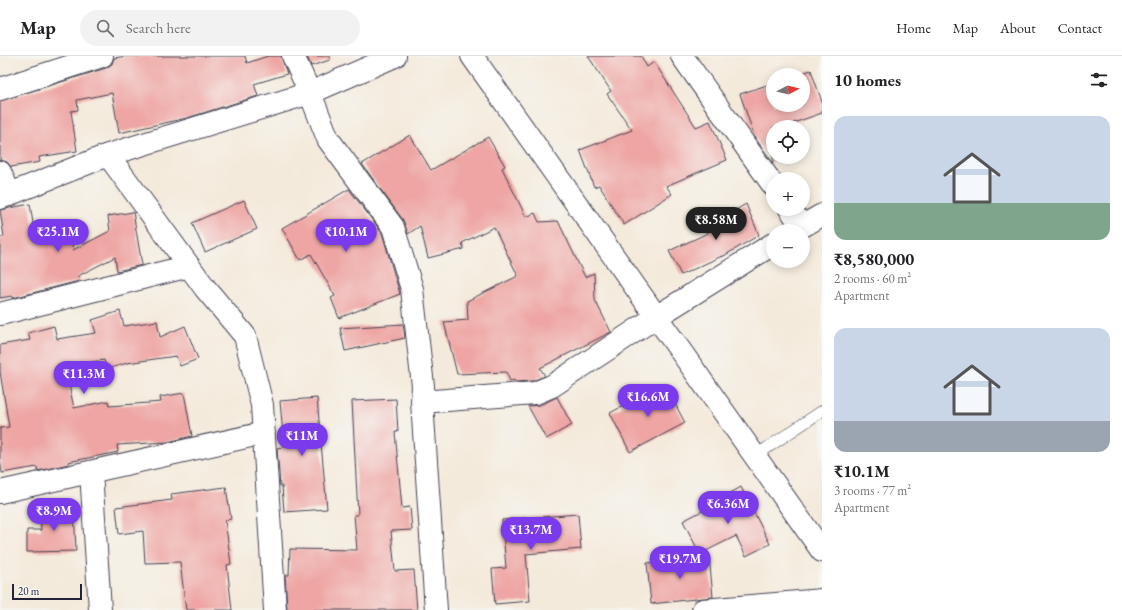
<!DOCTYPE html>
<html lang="en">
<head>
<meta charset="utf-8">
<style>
  :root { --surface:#fff; --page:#f2f2f2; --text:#202124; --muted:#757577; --line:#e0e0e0; --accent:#7c3aed }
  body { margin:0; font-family:"EB Garamond",serif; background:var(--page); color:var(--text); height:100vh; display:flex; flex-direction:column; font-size:15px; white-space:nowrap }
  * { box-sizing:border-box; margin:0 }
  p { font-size:13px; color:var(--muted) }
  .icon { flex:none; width:22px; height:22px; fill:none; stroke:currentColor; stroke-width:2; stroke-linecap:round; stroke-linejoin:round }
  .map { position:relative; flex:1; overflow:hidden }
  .drawer { display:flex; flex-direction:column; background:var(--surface); width:300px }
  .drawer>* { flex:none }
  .needle { width:26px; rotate:83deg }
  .fabs { position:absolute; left:766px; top:12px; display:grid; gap:8px }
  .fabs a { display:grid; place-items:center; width:44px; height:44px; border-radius:50%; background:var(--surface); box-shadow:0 2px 10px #0003; font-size:20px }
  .scale { position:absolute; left:12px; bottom:10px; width:70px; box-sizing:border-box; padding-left:4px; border:2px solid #22223b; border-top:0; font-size:11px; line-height:14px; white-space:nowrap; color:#22223b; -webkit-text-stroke:3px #f6f6f2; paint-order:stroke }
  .price { position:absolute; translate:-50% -34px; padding:0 9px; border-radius:14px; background:var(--accent); color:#fff; font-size:13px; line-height:26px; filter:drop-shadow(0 1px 2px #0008) }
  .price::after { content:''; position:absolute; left:50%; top:24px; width:12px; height:9px; margin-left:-6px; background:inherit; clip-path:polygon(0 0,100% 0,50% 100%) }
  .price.current { background:#222; color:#fff }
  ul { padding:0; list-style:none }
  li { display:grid; align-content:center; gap:8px; height:212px; padding:0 12px }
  li span { display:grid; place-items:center; height:124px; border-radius:12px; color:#555 }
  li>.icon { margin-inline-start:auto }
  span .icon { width:72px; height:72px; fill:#fffc; stroke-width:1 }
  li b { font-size:17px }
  h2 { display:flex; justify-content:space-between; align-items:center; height:48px; padding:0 12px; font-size:17px }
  header { display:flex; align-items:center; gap:24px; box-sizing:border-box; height:56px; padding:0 20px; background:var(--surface); border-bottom:1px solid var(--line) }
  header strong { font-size:19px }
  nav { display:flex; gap:22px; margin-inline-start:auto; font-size:14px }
  .search { width:280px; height:36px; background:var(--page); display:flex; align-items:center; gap:10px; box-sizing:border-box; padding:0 14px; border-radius:22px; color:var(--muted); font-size:15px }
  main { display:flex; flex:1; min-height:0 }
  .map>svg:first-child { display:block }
  .building { fill:#eea5a3 }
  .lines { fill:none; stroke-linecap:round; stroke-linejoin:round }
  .service-casing { stroke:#424053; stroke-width:12 }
  .minor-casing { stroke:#424053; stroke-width:24 }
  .tertiary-casing { stroke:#424053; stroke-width:24 }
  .service { stroke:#fff; stroke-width:11 }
  .minor { stroke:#fff; stroke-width:22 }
  .tertiary { stroke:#fff; stroke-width:22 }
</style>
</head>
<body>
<header>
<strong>Map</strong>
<div class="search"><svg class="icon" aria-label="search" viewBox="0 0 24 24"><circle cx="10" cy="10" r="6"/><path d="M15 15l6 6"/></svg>Search here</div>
<nav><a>Home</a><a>Map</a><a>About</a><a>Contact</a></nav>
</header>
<main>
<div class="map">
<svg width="822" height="554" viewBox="0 0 822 554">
  <rect width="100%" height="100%" fill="#f6f6f2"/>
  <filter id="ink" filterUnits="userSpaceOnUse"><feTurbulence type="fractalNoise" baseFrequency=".025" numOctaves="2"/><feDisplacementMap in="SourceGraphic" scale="8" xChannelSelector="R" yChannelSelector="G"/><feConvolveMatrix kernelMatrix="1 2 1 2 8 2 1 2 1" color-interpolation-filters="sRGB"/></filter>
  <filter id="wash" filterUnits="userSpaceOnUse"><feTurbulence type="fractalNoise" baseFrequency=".012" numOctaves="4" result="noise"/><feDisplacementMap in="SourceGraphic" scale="16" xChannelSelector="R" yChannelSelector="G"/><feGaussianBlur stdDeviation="0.9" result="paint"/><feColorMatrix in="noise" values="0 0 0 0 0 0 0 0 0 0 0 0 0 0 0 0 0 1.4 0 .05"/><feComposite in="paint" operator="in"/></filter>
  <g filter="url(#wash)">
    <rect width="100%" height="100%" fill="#f4eadb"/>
    <g id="blocks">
      <path class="building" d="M127,0H245L247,7L268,0H281L287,18L254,28L258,40L187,62L119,77L112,37L77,44L78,54L71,55L77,95L39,101L40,106L11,111L7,106L0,104V45L106,12L112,8L114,2Z
        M307,0H330V4L311,10Z
        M588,0H641L647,11L654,6L696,71L710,65L727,104L666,130L672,138L624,169L599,129L594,131L580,94L632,74L607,38L611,35Z
        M811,14L822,46V57L782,71H773V107L755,82L740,38L773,27V49H803V19H797Z
        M410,79L431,114L488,81L505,110L502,112L526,161L535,157L539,166L558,165L585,221L594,217L595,244L611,276L540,312L545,320L532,325L515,326L514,324L510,325L506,316L457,318L444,266L468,264L467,245L518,220L494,171L462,187L464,193L428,202L420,170L408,178L403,164L362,108Z
        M349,133L382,177L400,238L339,262L331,242L335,240L311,198L300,204L282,172Z
        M244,144L257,173L205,196L192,167Z
        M30,148L35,180L70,173L73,194L110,175L108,160L133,156L142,209L117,215L115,201L78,220L79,225L13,242L12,240L0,242V181H4L0,154Z
        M746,148L759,179L722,201V200L681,219L669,195L708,177L705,172Z
        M120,255L124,270L157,265L160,281L185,270L198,303L180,310L176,300L127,307L107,313L104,304L65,310L74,352L108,345L109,350L161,346L160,341L184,337L192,380L168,386L117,389L118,396L68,406L69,408L38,415L37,411L2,417L0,404V372L9,371L0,316V289L30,284L28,277L54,270L57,283L96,277L92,264Z
        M403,268L405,282L345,295L340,272Z
        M665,328L685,367L630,396L610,357Z
        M557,341L572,369L546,383L528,350L540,349Z
        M317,342L327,453L284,456L282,430H280L277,392L284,391L280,345Z
        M396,343L398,376H395L402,452L410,451L412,474L391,475L395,515L414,514L417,554H287L285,519H289L290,493L357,494L354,459H358L352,345Z
        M226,431L231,463L225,464L231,508L227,509L232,554H186L180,506L145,507L143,475L119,478L116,451L172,444L171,438Z
        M741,431L770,488L746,500L736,480L700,498L683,465L719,446L718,444Z
        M74,452L76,495L27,496V474H41L40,454Z
        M578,458L581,493L526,498L530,545L495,548L492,513L506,512L502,464Z
        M709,500L713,541L651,548L647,507Z"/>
    </g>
  </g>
  <g filter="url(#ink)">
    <use href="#blocks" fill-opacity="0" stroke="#424053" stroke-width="1"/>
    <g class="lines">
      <defs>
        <path id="service" d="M755,400L822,355"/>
        <path id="minor" d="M293,0L310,37L328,83L393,171L412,233L423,330L422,346L436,554
          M682,0L773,129
          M0,33L102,0
          M108,99L205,232L245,280L262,349L275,554
          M0,116L10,139
          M0,142L108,99L310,37L395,0
          M790,153L802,170
          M794,175L822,159
          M0,258L189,210
          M422,346L535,337L552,330L656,261L773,188
          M91,416L100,554
          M0,436L264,377
          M703,554L822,544"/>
        <path id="tertiary" d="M472,0L822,495"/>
      </defs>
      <use href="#service" class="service-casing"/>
      <use href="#minor" class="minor-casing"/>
      <use href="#tertiary" class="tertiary-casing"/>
      <use href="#service" class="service"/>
      <use href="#minor" class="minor"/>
      <use href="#tertiary" class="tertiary"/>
    </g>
  </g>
</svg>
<div class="fabs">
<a><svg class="needle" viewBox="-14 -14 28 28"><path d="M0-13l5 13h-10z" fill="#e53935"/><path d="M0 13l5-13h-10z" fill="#757577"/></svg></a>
<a><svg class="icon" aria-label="locate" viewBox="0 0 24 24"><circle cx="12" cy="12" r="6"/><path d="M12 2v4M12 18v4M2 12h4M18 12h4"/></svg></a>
<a>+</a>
<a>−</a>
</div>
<div class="scale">20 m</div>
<b class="price current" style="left:716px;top:185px">₹8.58M</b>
<b class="price" style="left:58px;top:197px">₹25.1M</b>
<b class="price" style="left:346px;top:197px">₹10.1M</b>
<b class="price" style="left:84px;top:339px">₹11.3M</b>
<b class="price" style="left:648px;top:362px">₹16.6M</b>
<b class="price" style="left:302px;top:401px">₹11M</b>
<b class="price" style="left:728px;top:469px">₹6.36M</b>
<b class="price" style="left:54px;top:476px">₹8.9M</b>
<b class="price" style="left:531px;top:495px">₹13.7M</b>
<b class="price" style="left:680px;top:524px">₹19.7M</b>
</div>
<section class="drawer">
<h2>10 homes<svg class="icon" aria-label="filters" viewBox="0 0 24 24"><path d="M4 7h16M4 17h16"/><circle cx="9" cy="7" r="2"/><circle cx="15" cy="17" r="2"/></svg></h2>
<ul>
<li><span style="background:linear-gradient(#c9d6e8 70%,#7fa58c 0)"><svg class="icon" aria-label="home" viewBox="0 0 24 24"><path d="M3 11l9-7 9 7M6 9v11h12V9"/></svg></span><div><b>₹8,580,000</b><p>2 rooms · 60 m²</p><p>Apartment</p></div></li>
<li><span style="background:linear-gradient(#c9d6e8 75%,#9aa5b1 0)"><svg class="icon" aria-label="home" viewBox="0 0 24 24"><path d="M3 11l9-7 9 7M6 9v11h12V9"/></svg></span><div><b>₹10.1M</b><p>3 rooms · 77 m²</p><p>Apartment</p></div></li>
</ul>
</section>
</main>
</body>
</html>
